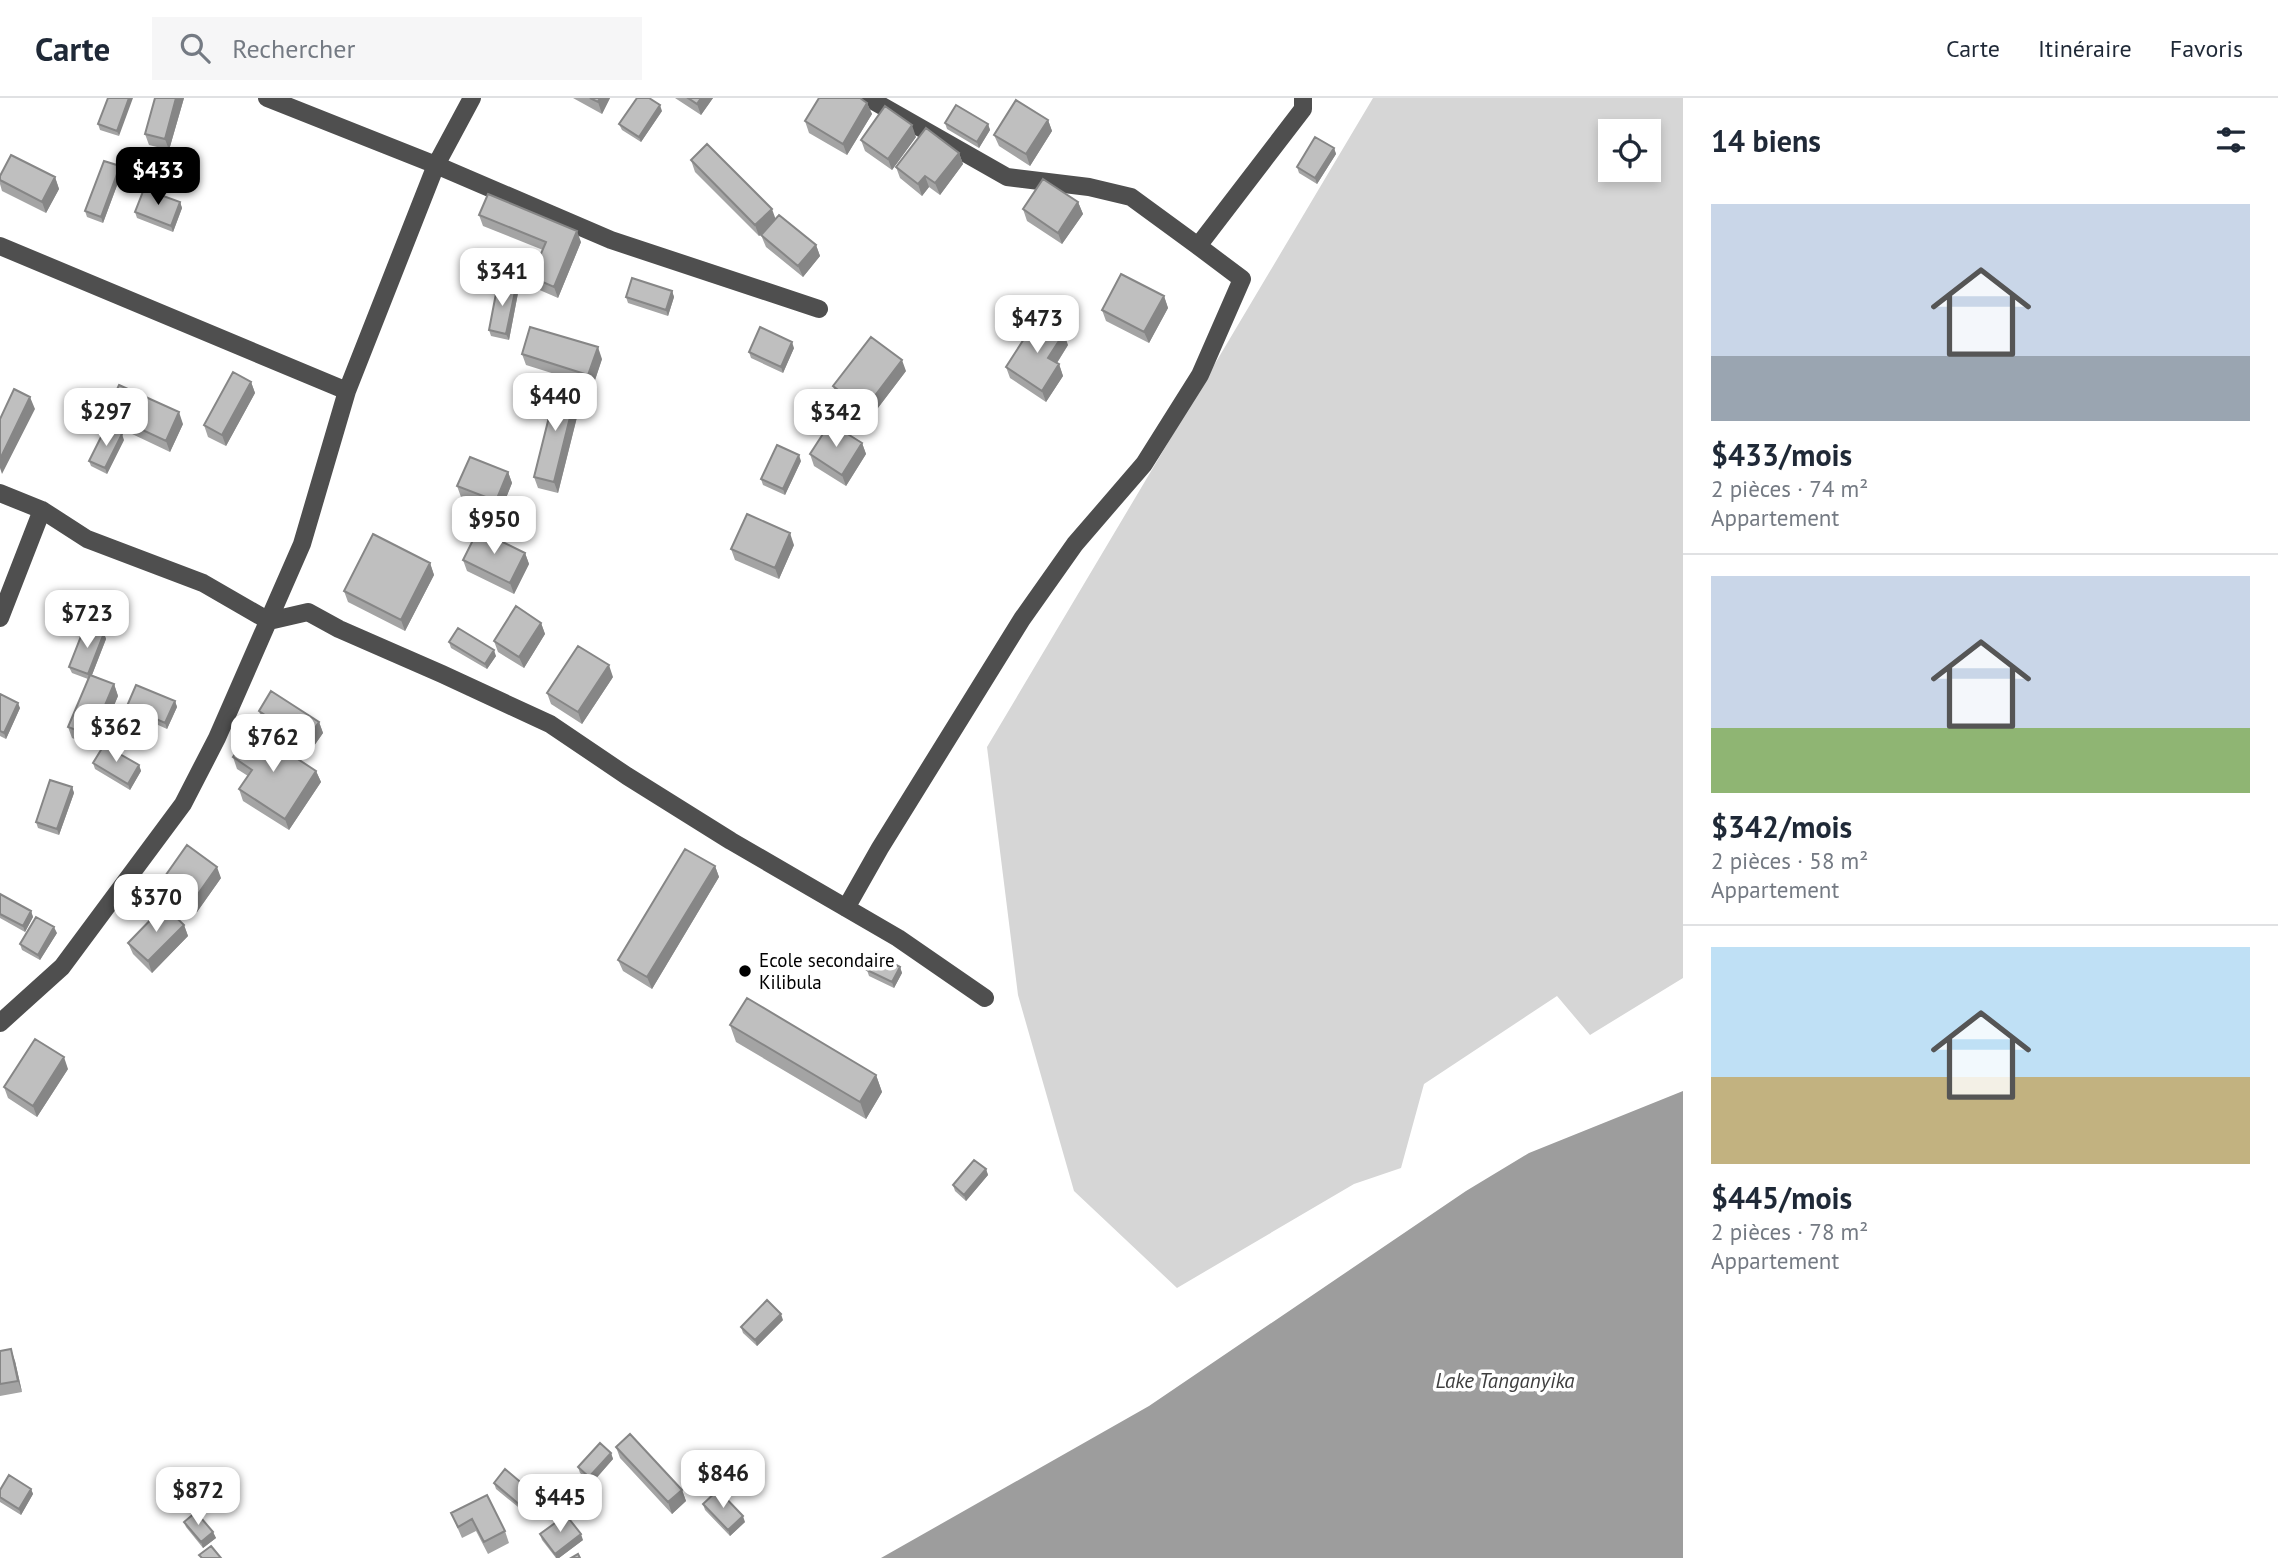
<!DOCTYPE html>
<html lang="fr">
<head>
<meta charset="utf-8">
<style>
  :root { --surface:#fff; --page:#f6f6f7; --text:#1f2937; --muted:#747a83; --line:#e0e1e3; --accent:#000 }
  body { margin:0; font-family:"PT Sans",sans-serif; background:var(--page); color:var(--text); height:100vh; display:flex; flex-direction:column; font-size:26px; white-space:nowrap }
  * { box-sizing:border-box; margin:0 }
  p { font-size:23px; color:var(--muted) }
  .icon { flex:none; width:38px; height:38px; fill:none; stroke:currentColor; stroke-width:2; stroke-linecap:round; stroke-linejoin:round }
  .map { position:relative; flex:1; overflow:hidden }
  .side { display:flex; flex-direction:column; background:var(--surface); width:595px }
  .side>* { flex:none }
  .fabs { position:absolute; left:1598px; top:21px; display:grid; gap:14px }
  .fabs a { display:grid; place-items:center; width:63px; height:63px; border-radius:0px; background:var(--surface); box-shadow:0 4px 10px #0003; font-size:35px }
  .price { position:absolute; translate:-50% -60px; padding:0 16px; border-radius:14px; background:#fff; color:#222; font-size:23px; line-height:46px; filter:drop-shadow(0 2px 4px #0008) }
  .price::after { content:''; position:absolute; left:50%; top:42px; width:21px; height:16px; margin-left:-10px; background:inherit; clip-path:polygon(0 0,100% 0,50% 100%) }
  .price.current { background:var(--accent); color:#fff }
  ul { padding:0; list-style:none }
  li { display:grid; align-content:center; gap:14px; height:371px; padding:0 28px }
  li+li { border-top:2px solid var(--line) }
  li span { display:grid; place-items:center; height:217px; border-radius:0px; color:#555 }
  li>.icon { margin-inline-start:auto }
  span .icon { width:126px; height:126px; fill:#fffc; stroke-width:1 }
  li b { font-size:30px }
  h2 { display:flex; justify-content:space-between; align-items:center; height:84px; padding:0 28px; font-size:30px }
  header { display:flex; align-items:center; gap:42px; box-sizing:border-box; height:98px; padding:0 35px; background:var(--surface); border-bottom:2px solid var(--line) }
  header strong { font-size:33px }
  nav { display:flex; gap:38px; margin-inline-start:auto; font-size:24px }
  .search { width:490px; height:63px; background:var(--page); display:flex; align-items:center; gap:18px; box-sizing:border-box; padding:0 24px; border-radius:0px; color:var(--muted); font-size:26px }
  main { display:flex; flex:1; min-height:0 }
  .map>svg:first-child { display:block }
  .green { fill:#d6d6d6; fill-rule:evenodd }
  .water { fill:#9d9d9d }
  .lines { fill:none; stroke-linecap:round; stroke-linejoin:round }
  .minor { stroke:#4f4f4f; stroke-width:18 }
  .wall { fill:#a4a4a4 }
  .shaded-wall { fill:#868686 }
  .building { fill:#bfbfbf; stroke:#868686; stroke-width:2 }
  .poi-dot { fill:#000; stroke:#fff; stroke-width:2.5 }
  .labels { text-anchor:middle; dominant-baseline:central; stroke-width:7; stroke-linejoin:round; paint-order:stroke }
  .poi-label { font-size:19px; fill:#000; stroke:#fff; text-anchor:start }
  .water-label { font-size:21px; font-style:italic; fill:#3e3e3e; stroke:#fff }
</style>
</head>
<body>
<header>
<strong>Carte</strong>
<div class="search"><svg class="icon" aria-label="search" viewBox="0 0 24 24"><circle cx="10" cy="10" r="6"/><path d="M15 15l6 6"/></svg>Rechercher</div>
<nav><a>Carte</a><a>Itinéraire</a><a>Favoris</a></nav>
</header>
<main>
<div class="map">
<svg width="1683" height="1460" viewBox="0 0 1683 1460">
  <rect width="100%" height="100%" fill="#fff"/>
  <path class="green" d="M1373,0H1683V880L1590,937L1557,898L1424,986L1401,1070L1354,1086L1177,1190L1074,1093L1018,897L987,649ZM1610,33H1648V72H1610Z"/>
  <path class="water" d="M1683,993V1460H881L1149,1308L1466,1093L1529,1055Z"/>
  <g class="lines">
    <path class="minor" d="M267,0L436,67L472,0
      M868,0L1007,79L1089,89L1131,99L1198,148L1303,11V0
      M0,148L347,293
      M0,395L42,412L87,441L203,485L269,523L308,514L339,531L442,576L550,626L627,678L731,743L898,840L985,900
      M0,520L42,412
      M846,810L880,750L1022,521L1075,446L1144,366L1200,277L1242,181L1198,148
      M0,925L62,869L183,706L217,640L302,446L347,293L436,67L611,142L819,211"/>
  </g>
  <path class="wall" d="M108,0L119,38L100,32L98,26Z
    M155,0H184L169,52L149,47L145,36Z
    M573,0H610L602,16Z
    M675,0H713L701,17Z
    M867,5L872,16L847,57L809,35L805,23Z
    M662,13L641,44L622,32L619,26Z
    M1048,22L1052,33L1030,68L999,48L994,37Z
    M945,25L988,26L990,32L979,50L947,31Z
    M916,39L892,72L865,53L861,42Z
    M1334,50L1336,56L1317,86L1299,75L1297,69Z
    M959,55L963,66L940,97L929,89L922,98L900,80L896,69Z
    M691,62L775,121L816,147L820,158L803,179L766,149L761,137L768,129L759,138L695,74Z
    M122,74L103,125L87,119L85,113Z
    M0,78L55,79L59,91L46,115L2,93L0,86Z
    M180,104L182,110L173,134L137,120L135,114Z
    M1078,104L1083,116L1062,146L1027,123L1023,111Z
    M479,117L581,144L558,200L535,190L531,179L543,152L483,128Z
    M672,193L674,199L668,218L628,205L626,199Z
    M518,195L509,242L491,238L489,232Z
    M1164,198L1168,210L1149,245L1106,223L1102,212Z
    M1068,247L1057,265L1059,266L1063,278L1046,304L1010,280L1006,269Z
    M794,250L783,275L751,260L749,254Z
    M522,256L602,261L593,288L526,267Z
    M906,273L868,323L837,300L833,288Z
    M251,284L255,295L226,348L208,339L204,327Z
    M577,291L581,303L558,395L538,390L534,379Z
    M106,315L183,326L170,354L111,326Z
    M124,342L107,376L91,368L89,363Z
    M862,345L866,356L846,388L814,368L810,356Z
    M801,363L785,397L763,387L761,381Z
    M508,374L512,385L500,415L461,399L457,388Z
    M794,447L779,481L735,462L731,451Z
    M525,455L529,466L514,496L467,473L463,462Z
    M430,465L434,477L405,533L348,504L344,493Z
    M541,525L545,536L524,570L498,554L494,543Z
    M104,535L106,541L92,577L114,586L118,598L96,650L72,640L68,629L88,581L72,575L69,569Z
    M449,544L496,558L487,571L451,550Z
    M613,579L582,626L551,606L547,595Z
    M0,596L20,610L6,641L0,638Z
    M175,603L177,609L167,631L129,614L127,608Z
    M259,613L319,624L323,635L309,655L263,625Z
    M233,659L316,673L321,684L289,732L243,703L239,691L248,678L237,671Z
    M93,665L139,667L141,673L130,692L95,671Z
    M72,689L74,695L59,737L38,730L36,724Z
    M715,768L719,779L652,891L623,873L618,862Z
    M221,780L197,814L167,792L163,781Z
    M0,796L31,813L33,819L25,834L0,820Z
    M184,827L188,838L152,875L133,856L128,845Z
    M57,835L40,862L22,852L20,846Z
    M900,869L902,875L894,890L869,878L867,872Z
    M730,927L876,977L882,994L866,1021L736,944Z
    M68,971L37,1019L8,1000L4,989Z
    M986,1071L988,1077L966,1103L955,1093L953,1087Z
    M783,1222L757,1248L743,1235L741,1229Z
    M0,1253L15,1263L22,1294L0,1298Z
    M616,1349L682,1392L686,1403L672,1416L620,1360Z
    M611,1355L613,1361L592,1385L580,1375L578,1369Z
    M494,1385L532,1394L534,1400L523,1413L496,1391Z
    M31,1391L33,1396L21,1417L0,1404V1392Z
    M487,1397L505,1433L509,1445L488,1456L476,1433L462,1440L451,1415Z
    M703,1406L745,1424L730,1438L705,1412Z
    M184,1424L213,1434L216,1440L203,1450L186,1429Z
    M540,1436L583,1442L559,1460H556L542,1442Z"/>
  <path class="shaded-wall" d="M129,0H133L119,38L117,33Z
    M176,0H184L169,52L165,41Z
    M600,0H610L602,16L598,4Z
    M701,0H713L701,17L697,6Z
    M867,5L872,16L847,57L843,46Z
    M660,7L662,13L641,44L639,39Z
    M1048,22L1052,33L1030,68L1026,56Z
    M988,26L990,32L979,50L977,44Z
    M912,27L916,39L892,72L888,61Z
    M1334,50L1336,56L1317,86L1315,80Z
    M959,55L963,66L940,97L935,85Z
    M120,68L122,74L103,125L101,119Z
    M925,78L929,89L922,98L918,86Z
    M55,79L59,91L46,115L42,104Z
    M180,104L182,110L173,134L171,128Z
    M1078,104L1083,116L1062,146L1058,135Z
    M772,111L776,122L759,138L755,127Z
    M577,133L581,144L558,200L554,189Z
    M816,147L820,158L803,179L798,168Z
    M516,189L518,195L509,242L506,236Z
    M672,193L674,199L668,218L666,212Z
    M1164,198L1168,210L1149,245L1144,234Z
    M1064,235L1068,247L1053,271L1048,260Z
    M792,244L794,250L783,275L781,269Z
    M598,249L602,261L593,288L588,277Z
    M902,262L906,273L868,323L864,312Z
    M1059,266L1063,278L1046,304L1042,293Z
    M251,284L255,295L226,348L222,337Z
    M577,291L581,303L558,395L554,384Z
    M30,299L35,311L2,376L0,370V361Z
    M179,314L183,326L170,354L166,343Z
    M122,336L124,342L107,376L105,370Z
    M862,345L866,356L846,388L842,377Z
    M799,357L801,363L785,397L783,391Z
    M508,374L512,385L500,415L496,403Z
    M790,435L794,447L779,481L775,470Z
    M525,455L529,466L514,496L510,485Z
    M430,465L434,477L405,533L401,522Z
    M541,525L545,536L524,570L519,559Z
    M104,535L106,541L90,582L88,576Z
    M494,552L496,558L487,571L485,566Z
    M609,567L613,579L582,626L578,614Z
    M114,586L118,598L96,650L92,638Z
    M175,603L177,609L167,631L165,625Z
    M18,605L20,610L6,641L4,635Z
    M319,624L323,635L309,655L305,644Z
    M139,667L141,673L130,692L128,686Z
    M316,673L321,684L289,732L285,721Z
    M72,689L74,695L59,737L57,731Z
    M715,768L719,779L652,891L647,879Z
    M217,769L221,780L197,814L193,803Z
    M31,813L33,819L25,834L23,828Z
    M184,827L188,838L152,875L148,863Z
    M54,829L57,835L40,862L38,857Z
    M900,869L902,875L894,890L892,884Z
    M64,959L68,971L37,1019L33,1008Z
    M876,977L882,994L866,1021L860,1004Z
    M986,1071L988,1077L966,1103L964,1097Z
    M781,1216L783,1222L757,1248L755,1242Z
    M11,1251L15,1263L22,1294L18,1283Z
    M611,1355L613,1361L592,1385L589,1379Z
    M31,1391L33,1396L21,1417L19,1411Z
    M682,1392L686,1403L672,1416L668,1404Z
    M532,1394L534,1400L523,1413L521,1408Z
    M743,1418L745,1424L730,1438L728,1432Z
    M213,1434L216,1440L203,1450L201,1444Z
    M581,1436L583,1442L559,1460H556L555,1456Z"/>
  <path class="building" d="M108,0H129L117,33L98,26Z
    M155,0H176L165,41L145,36Z
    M590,0H600L598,4Z
    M637,0H649L660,7L639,39L619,26Z
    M688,0H701L697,6Z
    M819,0H860L867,5L843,46L805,23Z
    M1016,2L1048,22L1026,56L994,37Z
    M956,7L988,26L977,44L945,25Z
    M885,8L912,27L888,61L861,42Z
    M926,30L959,55L935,85L925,78L918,86L896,69Z
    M1315,39L1334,50L1315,80L1297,69Z
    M707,46L772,111L755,127L691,62Z
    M11,57L55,79L42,104L0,82V78Z
    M104,63L120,68L101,119L85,113Z
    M1043,81L1078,104L1058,135L1023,111Z
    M144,91L180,104L171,128L135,114Z
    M488,96L577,133L554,189L531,179L546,144L479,117Z
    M779,117L816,147L798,168L761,137Z
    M1121,176L1164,198L1144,234L1102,212Z
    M632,180L672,193L666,212L626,199Z
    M498,185L516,189L506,236L489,232Z
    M1038,219L1064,235L1048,260L1059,266L1042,293L1006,269Z
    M530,229L598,249L588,277L522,256Z
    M760,229L792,244L781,269L749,254Z
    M871,239L902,262L864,312L833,288Z
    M233,274L251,284L222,337L204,327Z
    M119,287L179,314L166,343L106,315Z
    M557,287L577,291L554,384L534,379Z
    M14,291L30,299L0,361V321Z
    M830,325L862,345L842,377L810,356Z
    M106,329L122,336L105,370L89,363Z
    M777,347L799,357L783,391L761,381Z
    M470,359L508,374L496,403L457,388Z
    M747,416L790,435L775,470L731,451Z
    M478,432L525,455L510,485L463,462Z
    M373,436L430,465L401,522L344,493Z
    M516,508L541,525L519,559L494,543Z
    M85,528L104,535L88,576L69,569Z
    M458,530L494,552L485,566L449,544Z
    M578,548L609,567L578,614L547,595Z
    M90,577L114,586L92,638L68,629Z
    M136,587L175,603L165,625L127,608Z
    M271,593L319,624L305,644L259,613Z
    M0,596L18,605L4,635L0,633Z
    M252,631L316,673L285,721L239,691L252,672L233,659Z
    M104,647L139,667L128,686L93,665Z
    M50,682L72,689L57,731L36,724Z
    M187,747L217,769L193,803L163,781Z
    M685,751L715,768L647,879L618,862Z
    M0,796L31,813L23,828L0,816Z
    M164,808L184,827L148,863L128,845Z
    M36,819L54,829L38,857L20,846Z
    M876,856L900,869L892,884L867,872Z
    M747,900L876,977L860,1004L730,927Z
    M35,941L64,959L33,1008L4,989Z
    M974,1062L986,1071L964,1097L953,1087Z
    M767,1202L781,1216L755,1242L741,1229Z
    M11,1251L18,1283L0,1286V1253Z
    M630,1336L682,1392L668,1404L616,1349Z
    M600,1345L611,1355L589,1379L578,1369Z
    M505,1371L532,1394L521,1408L494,1385Z
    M9,1377L31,1391L19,1411L0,1399V1392Z
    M718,1392L743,1418L728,1432L703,1406Z
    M487,1397L505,1433L484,1444L472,1421L458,1429L451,1415Z
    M196,1414L213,1434L201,1444L184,1424Z
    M566,1417L581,1436L555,1456L540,1436Z
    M211,1448L221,1460H202L199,1457Z
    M578,1456L580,1460H571Z"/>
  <circle class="poi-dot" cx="745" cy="873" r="7"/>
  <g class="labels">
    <g class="poi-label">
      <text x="759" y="862">Ecole secondaire<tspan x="759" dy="22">Kilibula</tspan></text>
    </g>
    <g class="water-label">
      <text x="1505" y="1282">Lake Tanganyika</text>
    </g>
  </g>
</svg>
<div class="fabs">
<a><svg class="icon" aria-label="locate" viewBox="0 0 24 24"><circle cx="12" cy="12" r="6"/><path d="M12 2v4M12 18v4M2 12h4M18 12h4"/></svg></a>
</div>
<b class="price current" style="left:158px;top:109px">$433</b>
<b class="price" style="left:502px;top:210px">$341</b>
<b class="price" style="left:1037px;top:257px">$473</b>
<b class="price" style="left:555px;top:335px">$440</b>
<b class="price" style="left:106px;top:350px">$297</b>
<b class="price" style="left:836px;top:351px">$342</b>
<b class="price" style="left:494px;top:458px">$950</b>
<b class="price" style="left:87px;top:552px">$723</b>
<b class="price" style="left:116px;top:666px">$362</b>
<b class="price" style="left:273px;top:676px">$762</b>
<b class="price" style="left:156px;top:836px">$370</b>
<b class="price" style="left:723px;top:1412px">$846</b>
<b class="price" style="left:198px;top:1429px">$872</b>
<b class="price" style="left:560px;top:1436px">$445</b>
</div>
<section class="side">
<h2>14 biens<svg class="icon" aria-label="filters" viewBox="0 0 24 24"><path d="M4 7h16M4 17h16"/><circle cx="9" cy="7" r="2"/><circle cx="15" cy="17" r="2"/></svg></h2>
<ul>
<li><span style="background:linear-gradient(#c9d6e8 70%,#9aa5b1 0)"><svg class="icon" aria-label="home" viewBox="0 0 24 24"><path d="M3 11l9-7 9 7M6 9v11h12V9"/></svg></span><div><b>$433/mois</b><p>2 pièces · 74 m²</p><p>Appartement</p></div></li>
<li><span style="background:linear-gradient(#c9d6e8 70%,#8fb573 0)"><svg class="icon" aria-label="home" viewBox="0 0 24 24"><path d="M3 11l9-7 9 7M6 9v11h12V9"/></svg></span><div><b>$342/mois</b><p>2 pièces · 58 m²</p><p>Appartement</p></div></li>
<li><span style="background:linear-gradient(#bfe0f5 60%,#c2b280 0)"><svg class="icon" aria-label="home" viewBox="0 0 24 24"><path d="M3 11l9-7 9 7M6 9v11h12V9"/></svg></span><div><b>$445/mois</b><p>2 pièces · 78 m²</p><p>Appartement</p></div></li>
</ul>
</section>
</main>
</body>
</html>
